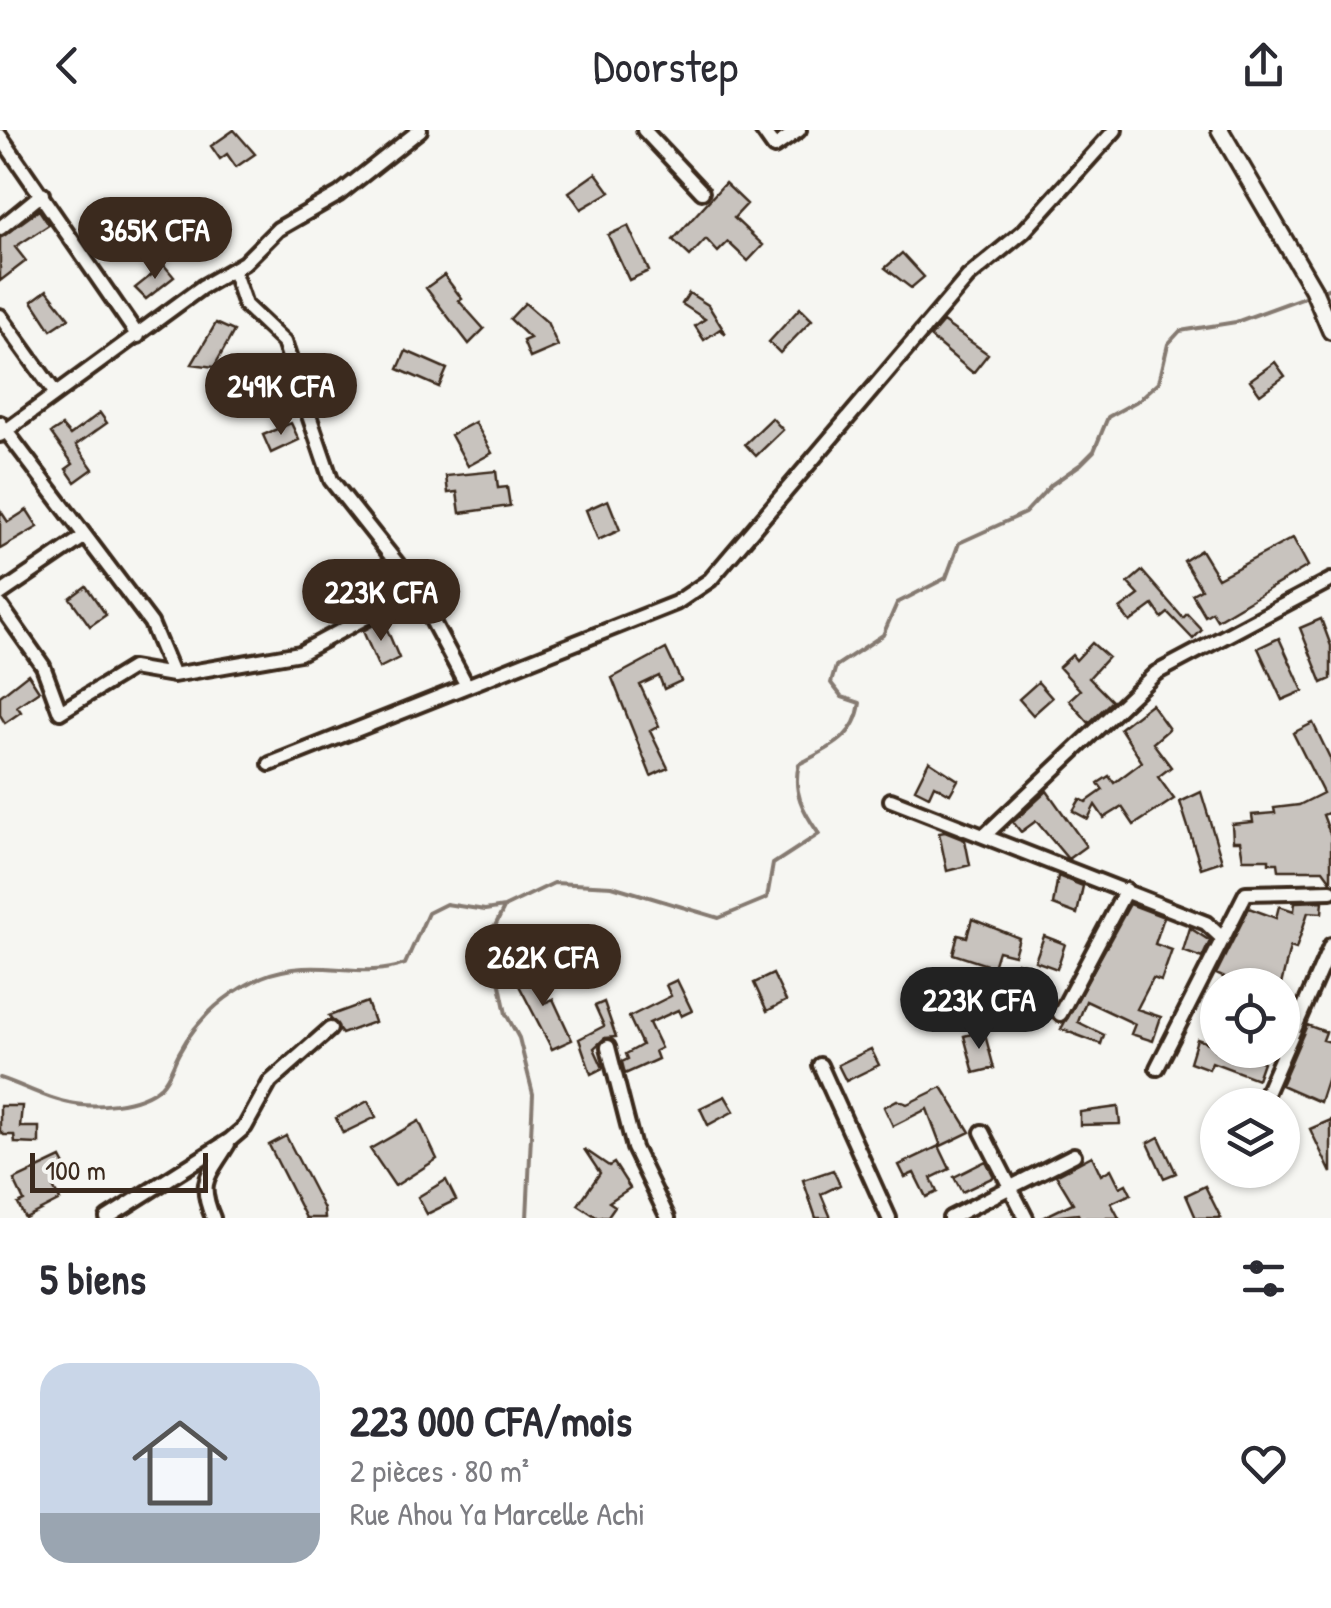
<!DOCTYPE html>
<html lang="fr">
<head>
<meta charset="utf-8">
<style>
  :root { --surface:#fff; --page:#f2f2f3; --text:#2b2b33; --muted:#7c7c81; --line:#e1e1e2; --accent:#3b2a1e }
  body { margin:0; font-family:"Patrick Hand",sans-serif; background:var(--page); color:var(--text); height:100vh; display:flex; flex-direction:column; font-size:38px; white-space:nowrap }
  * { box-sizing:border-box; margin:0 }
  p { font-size:32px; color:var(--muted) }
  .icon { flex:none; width:55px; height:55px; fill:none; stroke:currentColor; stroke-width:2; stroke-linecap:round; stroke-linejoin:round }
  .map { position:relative; height:1088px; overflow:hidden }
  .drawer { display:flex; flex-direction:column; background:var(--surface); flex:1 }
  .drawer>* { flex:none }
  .buttons { position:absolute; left:1200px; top:838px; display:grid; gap:20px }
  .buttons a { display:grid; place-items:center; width:100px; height:100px; border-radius:50%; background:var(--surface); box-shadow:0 2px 8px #0004; font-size:50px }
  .scale { position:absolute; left:30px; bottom:25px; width:178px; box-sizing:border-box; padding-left:10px; border:5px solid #3b2a1e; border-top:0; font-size:28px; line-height:35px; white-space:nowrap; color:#3b2a1e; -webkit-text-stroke:8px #f6f6f2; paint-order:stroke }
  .price { position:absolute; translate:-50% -85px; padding:0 22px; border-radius:35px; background:var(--accent); color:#fff; font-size:32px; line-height:65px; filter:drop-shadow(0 2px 5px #0008) }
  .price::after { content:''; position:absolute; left:50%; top:60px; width:30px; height:22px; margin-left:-15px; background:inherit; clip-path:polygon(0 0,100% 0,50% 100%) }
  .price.active { background:#222; color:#fff }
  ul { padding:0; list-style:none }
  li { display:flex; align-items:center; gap:30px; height:250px; padding:0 40px }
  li+li { border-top:2px solid var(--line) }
  li span { display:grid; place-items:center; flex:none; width:280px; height:200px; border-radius:30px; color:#555 }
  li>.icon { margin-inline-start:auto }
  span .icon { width:120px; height:120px; fill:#fffc; stroke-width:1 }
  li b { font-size:42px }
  h2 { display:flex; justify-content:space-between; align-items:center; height:120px; padding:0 40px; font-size:42px }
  header { display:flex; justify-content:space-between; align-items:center; height:130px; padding:0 40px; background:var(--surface); font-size:45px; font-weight:600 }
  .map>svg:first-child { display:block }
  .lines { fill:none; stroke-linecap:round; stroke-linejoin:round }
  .stream { stroke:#857a71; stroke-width:4 }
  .building { fill:#c8c3be; stroke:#3b2a1e; stroke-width:2.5 }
  .minor-casing { stroke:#3b2a1e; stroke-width:20 }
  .tertiary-casing { stroke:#3b2a1e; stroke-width:22 }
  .minor { stroke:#f6f6f2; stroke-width:12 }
  .tertiary { stroke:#f6f6f2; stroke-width:15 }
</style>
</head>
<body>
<header><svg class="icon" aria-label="back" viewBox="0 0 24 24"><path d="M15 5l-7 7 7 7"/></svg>Doorstep<svg class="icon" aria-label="share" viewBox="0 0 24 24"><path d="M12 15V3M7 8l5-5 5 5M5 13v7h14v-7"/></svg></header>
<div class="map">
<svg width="1331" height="1088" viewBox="0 0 1331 1088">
  <rect width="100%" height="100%" fill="#f6f6f2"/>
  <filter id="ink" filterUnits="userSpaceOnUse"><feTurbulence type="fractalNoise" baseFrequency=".01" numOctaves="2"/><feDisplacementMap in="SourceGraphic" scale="20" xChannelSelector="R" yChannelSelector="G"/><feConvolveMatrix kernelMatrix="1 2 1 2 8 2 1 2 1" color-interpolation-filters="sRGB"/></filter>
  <g filter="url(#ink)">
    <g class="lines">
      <path class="stream" d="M1319,162L1331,158
        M504,778L490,806L506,884L519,908L533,964L527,1088
        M0,948C22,955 43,967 65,972C91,979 140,976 161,956C170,947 173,934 179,923C198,887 226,863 262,847C316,825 360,851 405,834L428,783L446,774L485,780L504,777L554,753L612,756L719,788L767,768L773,734L819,704C803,681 792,662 799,634C829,618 855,609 860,573L842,567L831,553L836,536L883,505L897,473L946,448L959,413L1025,383L1051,355L1081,334L1094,321L1108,287L1139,270L1159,252L1168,214L1180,201L1236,192L1310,165"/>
    </g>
    <path class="building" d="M234,0L255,24L236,37L227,24L220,29L211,16Z
      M596,43L610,62L581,79L569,62Z
      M725,53L747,74L734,88L763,115L748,131L728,112L718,122L706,109L690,126L673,110Z
      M39,80L49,95L15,117L26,131L0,151V108Z
      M132,95L153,121L138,132L116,107Z
      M628,96L649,141L629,150L608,105Z
      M902,123L924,147L911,158L885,138Z
      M164,135L174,147L146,169L135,158Z
      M444,145L462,169L459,171L484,199L469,214L426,158Z
      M47,160L69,188L51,200L32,171Z
      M689,163L708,175L726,204L720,199L704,210L695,196L705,189L682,174Z
      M525,173L547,192L558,216L530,228L523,211L530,208L510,189Z
      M800,178L812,190L780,223L769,212Z
      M943,192L988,224L973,243L930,207Z
      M216,193L234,201L214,237L192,234Z
      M406,221L447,239L439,257L398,239Z
      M1275,232L1285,246L1260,264L1250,250Z
      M100,283L107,293L76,315L93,339L75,352L66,339L73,334L51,303L62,296L70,305Z
      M772,288L783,300L756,326L745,314Z
      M475,292L492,323L468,336L451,305Z
      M291,293L299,310L271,323L263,305Z
      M496,341L498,358L507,357L510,376L460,383L457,362L448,363L446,346Z
      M608,370L620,400L598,410L586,380Z
      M0,380L8,392L27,380L38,397L0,419Z
      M1293,408L1308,436L1217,490L1212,482L1205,486L1192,464L1201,459L1184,431L1201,420L1218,448Z
      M1142,441L1183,488L1187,484L1202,500L1193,509L1168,483L1162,488L1153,475L1130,492L1120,479L1139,465L1128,453Z
      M86,456L106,485L90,496L70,468Z
      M1321,489L1331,516V549L1322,553L1300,498Z
      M383,490L399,528L379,538L363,501Z
      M1279,508L1303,561L1282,570L1258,518Z
      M1092,513L1108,527L1089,548L1112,571L1089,593L1069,570L1080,560L1059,537L1072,525L1076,530Z
      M666,519L681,551L664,559L659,546L640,555L659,596L650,601L668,638L651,646L612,548Z
      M28,544L39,561L17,576L21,582L5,593L0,585V566Z
      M1038,552L1052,568L1033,585L1019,569Z
      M1151,574L1169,599L1153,613L1171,637L1158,647L1174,669L1134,695L1122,677L1104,688L1095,675L1088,689L1073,681L1080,669L1086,672L1103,660L1098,653L1109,646L1114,653L1142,632L1120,598Z
      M1313,593L1331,630V682L1323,685L1331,706V751L1323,740H1279L1278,733H1269V729H1243L1240,711H1233L1232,694L1253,692L1252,685L1275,683L1274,678L1299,675L1323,663L1293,603Z
      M929,631L958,650L950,664L934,655L929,666L915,659Z
      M1047,661L1086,716L1068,729L1036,691L1021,702L1013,692Z
      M1201,662L1222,731L1201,738L1180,672Z
      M945,702L965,710L970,735L947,741L939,703Z
      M1058,746L1083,756L1077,784L1053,775Z
      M1323,771L1322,783L1308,782L1296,819L1290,817L1281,855H1223L1225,848L1216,844L1249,778L1276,788L1279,776L1294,781L1295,772Z
      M1130,774L1164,787L1155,814L1172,820L1161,851L1153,848L1137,879L1161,887L1153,911L1131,904L1135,894L1086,871L1078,892L1104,905L1101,914L1061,899Z
      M972,789L1019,808L1014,825L998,821L993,837L953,824L958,805L967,807Z
      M1190,798L1210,811L1202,828L1183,821Z
      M1044,806L1065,814L1057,839L1035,831Z
      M1017,832L1038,838L1029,865L1009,859Z
      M525,833L544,873L553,869L572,910L552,919L511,840Z
      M773,844L786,871L767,881L754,853Z
      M677,850L692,881L681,886L678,880L649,893L661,918L655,921L658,929L625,944L622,932L628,929L626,924L642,915L629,887L671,866L666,855Z
      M367,872L374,892L342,904L331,889L329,886Z
      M604,872L616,907L605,908L594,918L603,938L591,944L579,909L604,896L595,876Z
      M1307,895L1326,902L1323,910L1331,912V938L1320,972L1281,955Z
      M984,901L994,938L974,943L964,906Z
      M1197,909L1217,916L1216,920H1233L1263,932L1257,949L1212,932L1209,939L1190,932Z
      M871,919L879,935L846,951L838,935Z
      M942,957L970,1002L941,1016L927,979L893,996L884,977L897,970L907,974Z
      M725,966L734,981L708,995L700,978Z
      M368,971L376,987L343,1003L336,988Z
      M0,976H22L20,997H39V1014L15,1013L14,1005H4L0,1001Z
      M1118,977L1120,994L1080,995V982Z
      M1331,990V1043L1310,999Z
      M419,991L437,1029L395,1056L370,1019Z
      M286,1006L324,1079L325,1088H306L269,1015Z
      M1159,1007L1176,1043L1164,1048L1148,1013Z
      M939,1016L950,1039L931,1048L937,1062L926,1067L914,1043L905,1047L899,1035Z
      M584,1019L609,1036L614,1033L630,1058L609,1072L615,1076L608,1086L598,1088L578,1075L600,1043Z
      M1092,1026L1101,1045L1111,1039L1120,1057L1126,1054L1131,1064L1111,1073L1119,1088H1080L1078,1084L1042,1088L1073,1073L1056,1045Z
      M61,1028L71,1047L53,1057L60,1070L25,1088L18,1074L24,1071L14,1050Z
      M986,1031L994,1047L962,1062L954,1047Z
      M833,1040L840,1055L821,1064L831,1088H816L803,1050Z
      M446,1050L456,1070L427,1084L418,1067Z
      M1205,1056L1221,1088H1196L1186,1065Z"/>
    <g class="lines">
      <defs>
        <path id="minor" d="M644,0L702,62
          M762,0L774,17L799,0
          M0,6L138,206
          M0,98L42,64
          M233,140L245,175L284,212L331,350L411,451L467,556
          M0,186L56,264
          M0,293L151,493L173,545
          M0,305L202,157L244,133L278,99L339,64L420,0
          M0,464L85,406
          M0,475L43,536L60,582L132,538L173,545L300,523L374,483L419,467
          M270,634L676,473L710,450L968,147L1024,101L1115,0
          M891,670L1206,793L1221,807
          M984,706L1156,543L1331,450
          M1060,884L1126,760
          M608,917L634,1018L668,1088
          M820,935L889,1088
          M1157,938L1246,763L1331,761
          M1261,975L1331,815
          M982,1002L1026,1088
          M107,1088L230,1010L245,997L270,952L330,899
          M213,1088C197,1050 209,1046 228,1014
          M950,1088L1074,1025"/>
        <path id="tertiary" d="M1220,0L1313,159L1331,201"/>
      </defs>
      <use href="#minor" class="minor-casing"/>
      <use href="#tertiary" class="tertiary-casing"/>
      <use href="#minor" class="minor"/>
      <use href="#tertiary" class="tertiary"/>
    </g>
  </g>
</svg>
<div class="buttons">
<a><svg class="icon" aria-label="locate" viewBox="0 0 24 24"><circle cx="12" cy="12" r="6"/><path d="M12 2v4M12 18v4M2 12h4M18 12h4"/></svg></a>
<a><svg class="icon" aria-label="layers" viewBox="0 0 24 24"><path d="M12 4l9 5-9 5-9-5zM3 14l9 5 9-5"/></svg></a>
</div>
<div class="scale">100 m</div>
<b class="price" style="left:155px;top:152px">365K CFA</b>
<b class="price" style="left:281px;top:308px">249K CFA</b>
<b class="price" style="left:381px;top:514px">223K CFA</b>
<b class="price" style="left:543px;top:879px">262K CFA</b>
<b class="price active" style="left:979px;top:922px">223K CFA</b>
</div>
<section class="drawer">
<h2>5 biens<svg class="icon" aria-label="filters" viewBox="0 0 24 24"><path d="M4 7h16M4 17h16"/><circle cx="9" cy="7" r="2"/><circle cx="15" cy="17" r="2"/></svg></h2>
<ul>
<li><span style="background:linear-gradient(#c9d6e8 75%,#9aa5b1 0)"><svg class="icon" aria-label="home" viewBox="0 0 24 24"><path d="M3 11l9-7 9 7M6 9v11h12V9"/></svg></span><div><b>223 000 CFA/mois</b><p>2 pièces · 80 m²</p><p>Rue Ahou Ya Marcelle Achi</p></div><svg class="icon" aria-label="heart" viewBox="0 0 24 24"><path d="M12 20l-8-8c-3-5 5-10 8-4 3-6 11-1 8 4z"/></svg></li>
</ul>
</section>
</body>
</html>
